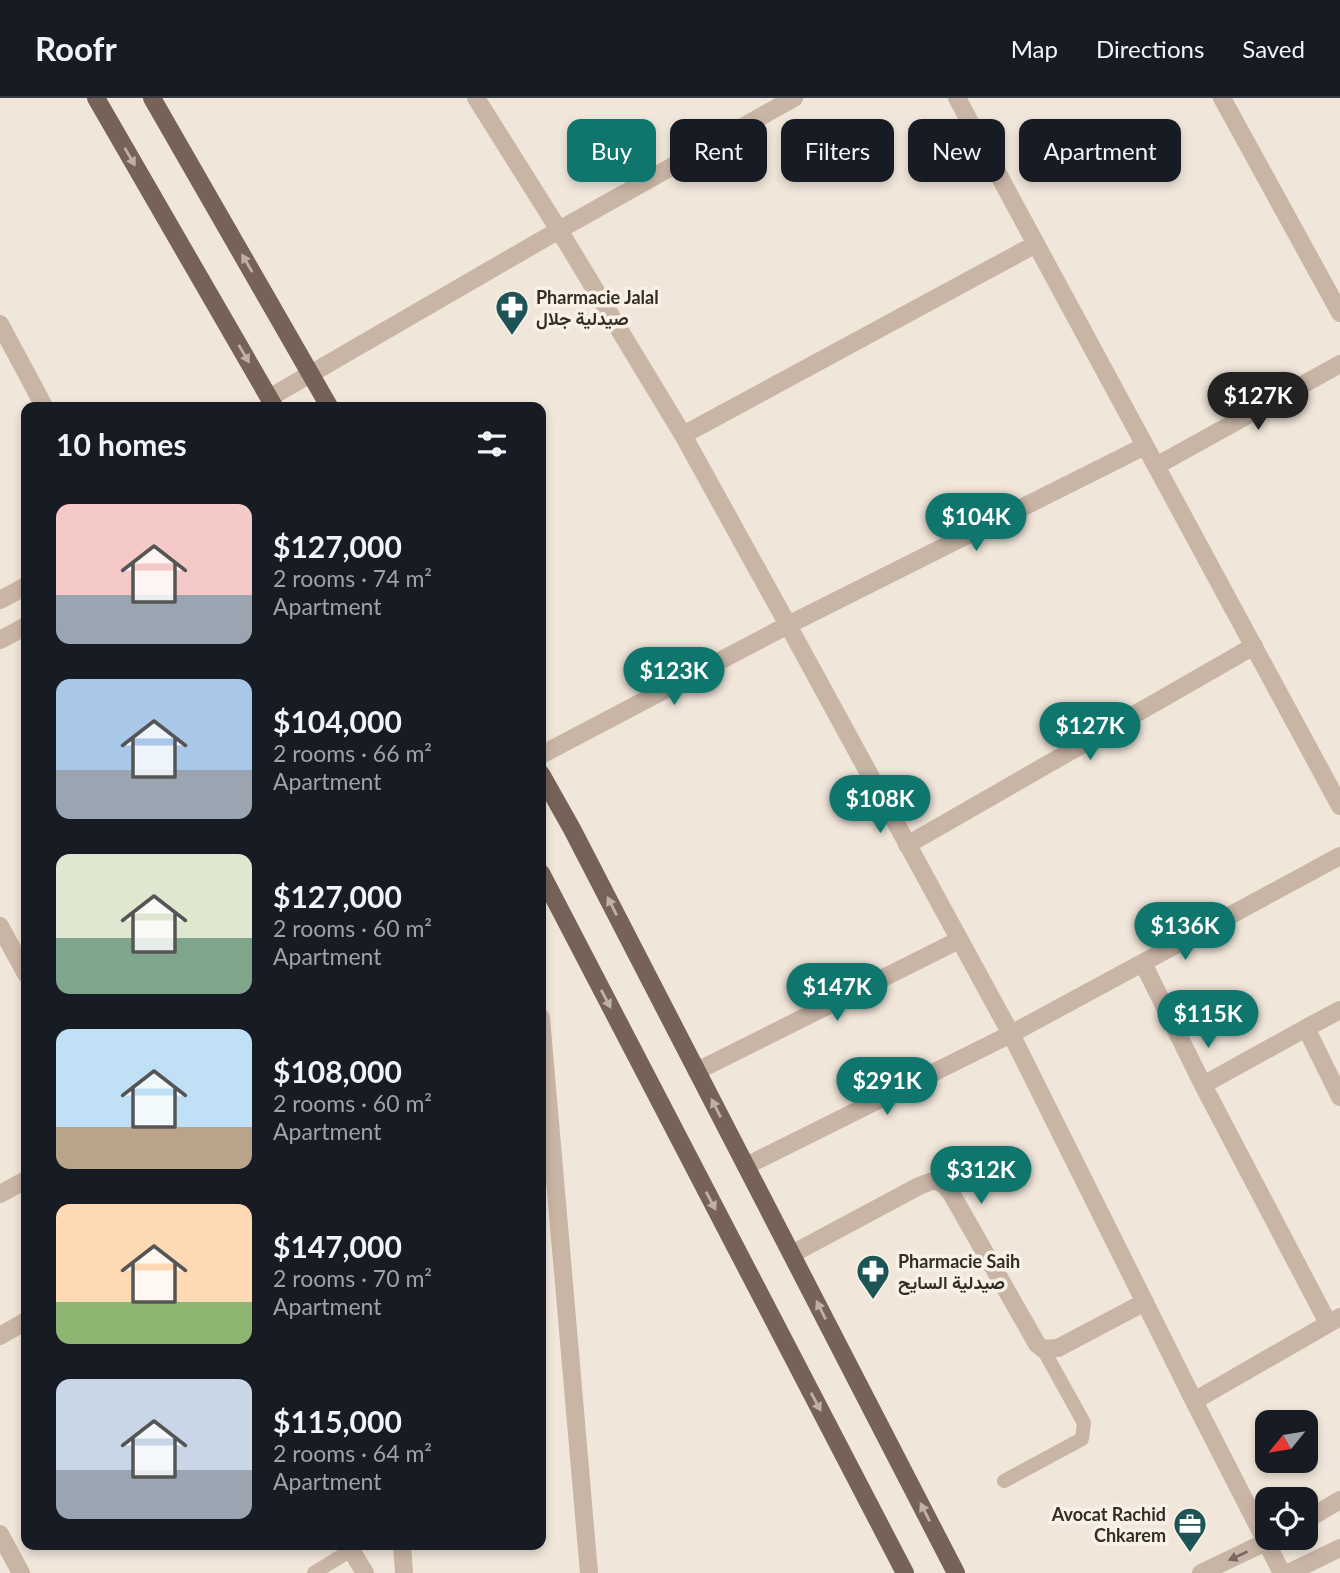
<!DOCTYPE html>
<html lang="en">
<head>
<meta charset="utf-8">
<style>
  :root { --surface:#171b24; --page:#242831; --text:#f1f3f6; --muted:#9ea1a6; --line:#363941; --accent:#0f766e }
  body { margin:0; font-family:Lato,Vazirmatn,sans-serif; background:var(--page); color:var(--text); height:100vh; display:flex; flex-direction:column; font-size:26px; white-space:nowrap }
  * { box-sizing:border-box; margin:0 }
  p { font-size:23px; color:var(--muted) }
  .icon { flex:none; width:38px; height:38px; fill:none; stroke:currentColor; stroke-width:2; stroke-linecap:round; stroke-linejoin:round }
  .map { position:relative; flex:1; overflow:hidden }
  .panel { position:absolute; left:21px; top:304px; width:525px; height:1148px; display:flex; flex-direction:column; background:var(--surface); border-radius:14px; box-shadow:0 4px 10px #0003 }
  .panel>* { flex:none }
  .top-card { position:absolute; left:567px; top:21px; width:665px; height:63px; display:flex; gap:14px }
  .needle { width:46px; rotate:240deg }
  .fabs { position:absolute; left:1255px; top:1312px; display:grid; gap:14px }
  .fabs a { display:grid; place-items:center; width:63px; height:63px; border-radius:14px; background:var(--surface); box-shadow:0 4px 10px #0003; font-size:35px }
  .price { position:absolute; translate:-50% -60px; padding:0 16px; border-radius:24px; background:var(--accent); color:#fff; font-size:23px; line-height:46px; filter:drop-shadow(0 2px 4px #0008) }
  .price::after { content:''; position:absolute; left:50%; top:42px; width:21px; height:16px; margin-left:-10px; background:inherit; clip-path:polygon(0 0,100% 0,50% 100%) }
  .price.on { background:#222; color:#fff }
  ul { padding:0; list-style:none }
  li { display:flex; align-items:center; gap:21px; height:175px; padding:0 35px }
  li span { display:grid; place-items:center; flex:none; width:196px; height:140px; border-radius:14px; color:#555 }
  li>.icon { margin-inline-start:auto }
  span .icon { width:84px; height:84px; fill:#fffc; stroke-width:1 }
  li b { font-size:30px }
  h2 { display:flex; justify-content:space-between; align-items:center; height:84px; padding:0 35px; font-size:30px }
  .chip { padding:0 24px; border-radius:14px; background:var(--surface); box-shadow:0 4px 10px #0003; font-size:24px; line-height:63px }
  .chip.on { background:var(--accent); color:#fff }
  header { display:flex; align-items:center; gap:42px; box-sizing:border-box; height:98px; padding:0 35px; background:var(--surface); border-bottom:2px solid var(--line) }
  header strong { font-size:33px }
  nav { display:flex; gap:38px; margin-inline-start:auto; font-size:24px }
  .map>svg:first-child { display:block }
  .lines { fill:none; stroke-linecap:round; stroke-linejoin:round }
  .lane { stroke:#c9b5a6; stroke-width:14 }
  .street { stroke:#c9b5a6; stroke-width:18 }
  .primary { stroke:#776258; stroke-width:18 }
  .oneway { fill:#beb0a6 }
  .oneway2 { fill:#786960 }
  .labels { text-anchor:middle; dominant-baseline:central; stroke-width:7; stroke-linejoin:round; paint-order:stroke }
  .poi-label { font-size:18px; font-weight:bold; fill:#352b27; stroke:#f9f0e6; text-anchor:start }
</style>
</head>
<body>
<header>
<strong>Roofr</strong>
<nav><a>Map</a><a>Directions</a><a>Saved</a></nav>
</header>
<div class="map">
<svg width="1340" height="1475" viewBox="0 0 1340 1475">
  <rect width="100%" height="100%" fill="#f1e6da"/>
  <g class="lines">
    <path class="lane" d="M1004,1383L1082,1341L1084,1325L1043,1251
      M314,1475L351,1452"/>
    <path class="street" d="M476,0L559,132L683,337L788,527L1011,936L1194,1303L1282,1475
      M957,0L1340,708
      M1222,0L1340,215
      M0,226L45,310
      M269,300L559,132L794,0
      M683,337L1036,146
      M1156,368L1340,266
      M0,502L26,488
      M0,542L26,528
      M541,657L788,527L1145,348
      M907,747L1254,548
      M0,828L26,876
      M1143,865L1203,987L1306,930
      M1340,912L1306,930L1340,999
      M541,920L589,1475
      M697,973L959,842
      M1203,987L1328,1225
      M746,1068L1011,936L1340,758
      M0,1096L26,1082
      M792,1156L919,1088C936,1081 940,1080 951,1095L1037,1246L1043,1251L1058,1250L1145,1204
      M0,1238L26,1223
      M1194,1303L1340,1219
      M1306,1422L1340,1402
      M0,1436L21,1475
      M348,1447L365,1475
      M402,1447L404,1475
      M1201,1475L1274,1440
      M1288,1475L1340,1450"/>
    <path class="primary" d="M96,0L275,310
      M152,0L330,310
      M541,676L572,731L956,1475
      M541,775L905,1475"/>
  </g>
  <defs><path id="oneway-solid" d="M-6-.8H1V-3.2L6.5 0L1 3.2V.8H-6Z" transform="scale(1.75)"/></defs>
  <g class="oneway">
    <use href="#oneway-solid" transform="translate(130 59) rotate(60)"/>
    <use href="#oneway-solid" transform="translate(247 165) rotate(-120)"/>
    <use href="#oneway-solid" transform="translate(244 256) rotate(60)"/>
    <use href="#oneway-solid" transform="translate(612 808) rotate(-117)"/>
    <use href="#oneway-solid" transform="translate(606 901) rotate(62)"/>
    <use href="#oneway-solid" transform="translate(716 1010) rotate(-117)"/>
    <use href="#oneway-solid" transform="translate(711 1103) rotate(62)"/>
    <use href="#oneway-solid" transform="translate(821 1212) rotate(-117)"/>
    <use href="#oneway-solid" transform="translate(816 1304) rotate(62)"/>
    <use href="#oneway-solid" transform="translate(925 1414) rotate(-117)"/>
  </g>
  <use class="oneway2" href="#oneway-solid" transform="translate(1238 1458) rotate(155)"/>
  <defs>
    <symbol id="pharmacy-pin" viewBox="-11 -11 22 30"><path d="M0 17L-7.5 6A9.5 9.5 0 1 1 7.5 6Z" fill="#1d5456" stroke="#f9f0e6"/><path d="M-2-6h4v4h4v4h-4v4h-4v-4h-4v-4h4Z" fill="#fff"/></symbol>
    <symbol id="office-pin" viewBox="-11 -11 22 30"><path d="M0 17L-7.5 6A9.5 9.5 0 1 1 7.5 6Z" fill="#1d5456" stroke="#f9f0e6"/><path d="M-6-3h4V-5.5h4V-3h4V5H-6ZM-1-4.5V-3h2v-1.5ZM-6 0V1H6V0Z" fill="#fff"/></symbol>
  </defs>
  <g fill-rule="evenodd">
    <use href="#pharmacy-pin" x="493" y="190" width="38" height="52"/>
    <use href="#pharmacy-pin" x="854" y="1154" width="38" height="52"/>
    <use href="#office-pin" x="1171" y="1407" width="38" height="52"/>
  </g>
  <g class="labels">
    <g class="poi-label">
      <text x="536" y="199">Pharmacie Jalal<tspan x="536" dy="21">صيدلية جلال</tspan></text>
      <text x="898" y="1163">Pharmacie Saih<tspan x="898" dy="21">صيدلية السايح</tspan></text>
      <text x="1166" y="1416" text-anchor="end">Avocat Rachid<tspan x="1166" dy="21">Chkarem</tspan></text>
    </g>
  </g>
</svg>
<div class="fabs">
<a><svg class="needle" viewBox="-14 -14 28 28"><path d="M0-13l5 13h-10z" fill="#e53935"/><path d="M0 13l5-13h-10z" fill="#9ea1a6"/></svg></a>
<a><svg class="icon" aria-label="locate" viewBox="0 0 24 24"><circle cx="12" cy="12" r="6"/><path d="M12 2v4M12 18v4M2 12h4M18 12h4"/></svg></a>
</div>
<b class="price on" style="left:1258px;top:334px">$127K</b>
<b class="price" style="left:976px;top:455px">$104K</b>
<b class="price" style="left:674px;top:609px">$123K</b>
<b class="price" style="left:1090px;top:664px">$127K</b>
<b class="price" style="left:880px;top:737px">$108K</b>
<b class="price" style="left:1185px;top:864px">$136K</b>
<b class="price" style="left:837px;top:925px">$147K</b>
<b class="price" style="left:1208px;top:952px">$115K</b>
<b class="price" style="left:887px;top:1019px">$291K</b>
<b class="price" style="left:981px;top:1108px">$312K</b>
<div class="top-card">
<a class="chip on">Buy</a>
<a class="chip">Rent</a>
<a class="chip">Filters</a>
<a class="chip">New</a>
<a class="chip">Apartment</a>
</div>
<section class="panel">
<h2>10 homes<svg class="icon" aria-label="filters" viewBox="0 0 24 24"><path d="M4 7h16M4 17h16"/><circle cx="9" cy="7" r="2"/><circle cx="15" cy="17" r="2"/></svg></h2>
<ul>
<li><span style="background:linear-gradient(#f6c9c9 65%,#9aa5b1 0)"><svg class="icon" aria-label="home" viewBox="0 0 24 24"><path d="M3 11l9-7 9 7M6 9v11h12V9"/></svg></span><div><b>$127,000</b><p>2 rooms · 74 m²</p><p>Apartment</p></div></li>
<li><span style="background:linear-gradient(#a9c7e8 65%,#9aa5b1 0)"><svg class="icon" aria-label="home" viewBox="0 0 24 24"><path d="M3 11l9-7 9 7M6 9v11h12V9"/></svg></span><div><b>$104,000</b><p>2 rooms · 66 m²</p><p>Apartment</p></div></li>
<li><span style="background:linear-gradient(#dfe7d0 60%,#7fa58c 0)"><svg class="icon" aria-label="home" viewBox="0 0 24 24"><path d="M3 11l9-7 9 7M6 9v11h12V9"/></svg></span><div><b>$127,000</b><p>2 rooms · 60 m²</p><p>Apartment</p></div></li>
<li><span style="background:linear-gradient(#bfe0f5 70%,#b9a48a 0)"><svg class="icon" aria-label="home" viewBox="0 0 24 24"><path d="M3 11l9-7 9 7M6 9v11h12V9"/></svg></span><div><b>$108,000</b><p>2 rooms · 60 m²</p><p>Apartment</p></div></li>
<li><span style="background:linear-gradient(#ffd9b3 70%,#8fb573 0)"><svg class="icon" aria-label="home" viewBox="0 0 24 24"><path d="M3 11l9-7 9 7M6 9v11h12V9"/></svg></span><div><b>$147,000</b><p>2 rooms · 70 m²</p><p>Apartment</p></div></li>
<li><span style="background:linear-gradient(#c9d6e8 65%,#9aa5b1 0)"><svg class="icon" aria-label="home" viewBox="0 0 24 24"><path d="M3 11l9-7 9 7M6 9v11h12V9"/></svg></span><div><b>$115,000</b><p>2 rooms · 64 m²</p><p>Apartment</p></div></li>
</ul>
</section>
</div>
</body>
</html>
